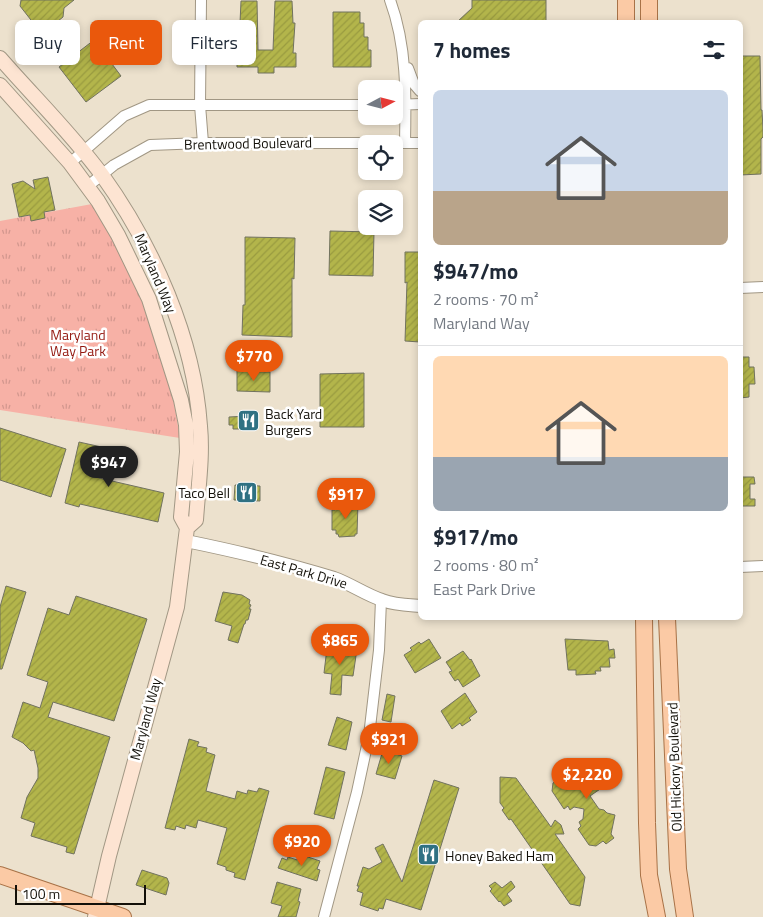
<!DOCTYPE html>
<html lang="en">
<head>
<meta charset="utf-8">
<style>
  :root { --surface:#fff; --page:#f2f2f3; --text:#1f2937; --muted:#747a83; --line:#e0e1e3; --accent:#ea580c }
  body { margin:0; font-family:"Titillium Web",sans-serif; background:var(--page); color:var(--text); height:100vh; display:flex; flex-direction:column; font-size:19px; white-space:nowrap }
  * { box-sizing:border-box; margin:0 }
  p { font-size:16px; color:var(--muted) }
  .icon { flex:none; width:28px; height:28px; fill:none; stroke:currentColor; stroke-width:2; stroke-linecap:round; stroke-linejoin:round }
  .map { position:relative; flex:1; overflow:hidden }
  .details { position:absolute; left:418px; top:20px; width:325px; height:600px; display:flex; flex-direction:column; background:var(--surface); border-radius:8px; box-shadow:0 2px 8px #0003 }
  .details>* { flex:none }
  .banner { position:absolute; left:15px; top:20px; width:328px; height:45px; display:flex; gap:10px }
  .needle { width:32px; rotate:83deg }
  .buttons { position:absolute; left:358px; top:80px; display:grid; gap:10px }
  .buttons a { display:grid; place-items:center; width:45px; height:45px; border-radius:8px; background:var(--surface); box-shadow:0 2px 8px #0003; font-size:25px }
  .scale { position:absolute; left:15px; bottom:12px; width:131px; box-sizing:border-box; padding-left:5px; border:2px solid #131009; border-top:0; font-size:14px; line-height:18px; white-space:nowrap; color:#131009; -webkit-text-stroke:4px #fff; paint-order:stroke }
  .price { position:absolute; translate:-50% -42px; padding:0 11px; border-radius:18px; background:var(--accent); color:#fff; font-size:16px; line-height:32px; filter:drop-shadow(0 1px 2px #0008) }
  .price::after { content:''; position:absolute; left:50%; top:30px; width:15px; height:11px; margin-left:-8px; background:inherit; clip-path:polygon(0 0,100% 0,50% 100%) }
  .price.selected { background:#222; color:#fff }
  ul { padding:0; list-style:none }
  li { display:grid; align-content:center; gap:10px; height:265px; padding:0 15px }
  li+li { border-top:1px solid var(--line) }
  li span { display:grid; place-items:center; height:155px; border-radius:8px; color:#555 }
  li>.icon { margin-inline-start:auto }
  span .icon { width:90px; height:90px; fill:#fffc; stroke-width:1 }
  li b { font-size:21px }
  h2 { display:flex; justify-content:space-between; align-items:center; height:60px; padding:0 15px; font-size:21px }
  .pill { padding:0 18px; border-radius:8px; background:var(--surface); box-shadow:0 2px 8px #0003; font-size:18px; line-height:45px }
  .pill.selected { background:var(--accent); color:#fff }
  .map>svg:first-child { display:block }
  .park { fill:url(#park-tufts) }
  .building { fill:url(#building-hatch); stroke:#71725f }
  .lines { fill:none; stroke-linecap:round; stroke-linejoin:round }
  .minor-casing { stroke:#a19784; stroke-width:12 }
  .tertiary-casing { stroke:#a19784; stroke-width:14 }
  .secondary-casing { stroke:#a19784; stroke-width:16 }
  .primary-casing { stroke:#a87247; stroke-width:18 }
  .minor { stroke:#fff; stroke-width:10 }
  .tertiary { stroke:#fff; stroke-width:12 }
  .secondary { stroke:#fde4d2; stroke-width:14 }
  .primary { stroke:#fbcaa5; stroke-width:16 }
  .labels { text-anchor:middle; dominant-baseline:central; stroke-width:5; stroke-linejoin:round; paint-order:stroke }
  .street-label { font-size:14px; fill:#131009; stroke:#fff }
  .park-label { font-size:14px; fill:#941910; stroke:#fff }
  .poi-label { font-size:14px; fill:#131009; stroke:#fff; text-anchor:start }
</style>
</head>
<body>
<div class="map">
<svg width="763" height="917" viewBox="0 0 763 917">
  <defs>
    <pattern id="park-tufts" width="24" height="20" patternUnits="userSpaceOnUse" patternTransform="scale(1.25)"><rect width="24" height="20" fill="#f7b1a6"/><path d="M3 7l-1-3M5 7V3M7 7l1-3M15 17l-1-3M17 17v-4M19 17l1-3" fill="none" stroke="#d3978e"/></pattern>
    <pattern id="building-hatch" width="6" height="6" patternUnits="userSpaceOnUse" patternTransform="scale(1.25)"><rect width="6" height="6" fill="#b3b54b"/><path d="M-1 1l2-2M0 6l6-6M5 7l2-2" fill="none" stroke="#999b40"/></pattern>
  </defs>
  <rect width="100%" height="100%" fill="#ece1cd"/>
  <path class="park" d="M92,204L135,270L165,350L180,438L0,410V221Z"/>
  <path class="building" d="M21,0H74L64,8L63,17L47,30L38,29L20,6Z
    M472,0H546V22H457L472,8Z
    M241,1H257L258,50H273L275,1H292L293,23H295L293,53H296V67H274V73H258V67H237V53H239L238,23H240Z
    M333,12H360V23H364V37H368V50H371V67H333Z
    M94,40L121,76L86,102L59,67Z
    M740,56H760L761,110H762L763,130V137L761,139V174L740,175Z
    M48,177L55,210L44,212L45,218L31,221L30,215L19,217L12,184L23,181L35,189L33,180Z
    M330,231L374,232L373,276L329,275Z
    M245,237L295,238L294,279L292,278V337L242,335L243,305H245Z
    M405,252H420V342L405,341L407,282L405,283Z
    M740,357H749V367H754L755,384H749V397L740,398Z
    M237,371L270,372V392L237,391Z
    M364,373V427H320V374Z
    M248,416V418H254V429H233V425H229V417Z
    M0,428L66,449L51,497L0,480Z
    M79,442L106,448L99,478L164,493L158,522L80,504L79,507L65,503Z
    M740,477H754L755,484H750V499H755V506H740Z
    M235,485L260,486V501L234,500Z
    M341,503H358L357,534H355V536L339,537L338,534H336V530H332V510H335V507H341Z
    M6,586L26,592L2,669H0V607Z
    M223,592L242,595L250,600L249,604L251,605L249,609H251L248,620H246L245,624H244L238,643L228,640L232,626L215,621Z
    M76,596L147,619L114,721L53,702L48,717L110,737L74,854L66,852L67,847L31,836L35,823L21,818L27,797L38,778V768L34,750L31,751L23,743L12,737L23,702L40,708L48,682L27,675L48,608L69,615Z
    M429,639L441,658L415,673L404,655L412,650L410,648L419,642L421,644Z
    M565,639L608,641L609,650L614,649L615,658H609L610,667H600L601,671H595L596,674L576,675V670H568Z
    M327,648L357,649L353,676L342,675L341,695L330,694L332,674L324,673Z
    M463,651L470,660L471,659L480,676L463,687L458,679L455,681L449,672L452,671L446,662Z
    M465,693L477,712L469,718L471,720L462,726L460,723L452,729L441,711Z
    M387,694L395,696L391,722L382,720Z
    M337,717L352,722L346,750L328,745Z
    M189,739L199,742L197,746L207,748L206,752L215,755L206,791L235,799L237,791L247,794L248,790L257,792L259,788L269,791L245,880L234,877L235,873L226,870V867L217,864L227,828L198,820L196,828L186,825L185,829L176,826L175,830L165,828Z
    M383,750L402,756L395,779L376,774Z
    M586,760H606V785L590,796L599,809L604,810L607,813L615,815L611,834L614,838L606,844L603,841L596,846L589,845L578,829L581,826L579,822L583,819L584,809L574,807L570,810L568,806L564,809L552,791L553,783Z
    M326,767L345,772L334,819L314,814Z
    M500,777L516,778L551,827L555,820L561,825L564,834H555L585,877L580,906L570,904L511,819L509,820L502,810L504,808L500,803Z
    M434,780L459,788L421,910L386,899L383,909L379,908L378,911L360,905L363,893L357,891L359,886H357L363,867L369,869L382,862L375,848L383,844L402,882Z
    M299,854L320,861L317,869L320,870L317,881L278,868L282,858L287,860L288,857L297,860Z
    M142,870L167,878L169,883L166,895L136,885Z
    M511,881L515,887L507,894L512,901L504,906L500,901L499,902L490,891L492,889L489,886L495,882L502,888Z
    M277,882L301,889L298,901L300,902L296,917H278L282,906L271,903Z"/>
  <g class="lines">
    <defs>
      <path id="minor" d="M201,0L200,105L203,143
        M390,0C407,46 406,94 405,143
        M408,68L414,84L420,91
        M394,105L420,104
        M70,163L124,116L149,105H366
        M88,186L114,165L150,145L203,143H420
        M740,288L763,287
        M740,567L763,566
        M324,917L357,792L369,736L379,650L381,600"/>
      <path id="tertiary" d="M186,541C235,551 286,563 334,578C351,584 366,595 382,600C395,605 407,605 420,606"/>
      <path id="secondary" d="M0,58C34,97 72,134 102,175C153,246 194,338 200,426C203,457 198,489 196,520L187,528
        M0,85L70,163L98,201L118,235L149,299L181,400L186,425L187,452L181,517L187,528L177,607L109,856L95,917"/>
      <path id="primary" d="M626,0V22
        M649,0V22
        M644,618L647,823L649,875L657,917
        M667,618L678,869L685,917
        M0,875L123,917"/>
    </defs>
    <use href="#minor" class="minor-casing"/>
    <use href="#tertiary" class="tertiary-casing"/>
    <use href="#secondary" class="secondary-casing"/>
    <use href="#primary" class="primary-casing"/>
    <use href="#minor" class="minor"/>
    <use href="#tertiary" class="tertiary"/>
    <use href="#secondary" class="secondary"/>
    <use href="#primary" class="primary"/>
  </g>
  <defs>
    <symbol id="restaurant-square" viewBox="-11 -11 22 22"><rect x="-9" y="-9" width="18" height="18" rx="4" fill="#2f7183" stroke="#fff"/><path d="M-5-6h1v4h1v-4h1v4h1v-4h1v5L-1.5 .5V6h-2V.5L-5-1ZM5-6V6H3V1.5H1.5Q1.5-4 5-6Z" fill="#fff"/></symbol>
  </defs>
  <g fill-rule="evenodd">
    <use href="#restaurant-square" x="236" y="408" width="25" height="25"/>
    <use href="#restaurant-square" x="234" y="480" width="25" height="25"/>
    <use href="#restaurant-square" x="416" y="842" width="25" height="25"/>
  </g>
  <g class="labels">
    <g class="street-label">
      <text transform="translate(248 143) rotate(-1)">Brentwood Boulevard</text>
      <text transform="translate(156 273) rotate(67)">Maryland Way</text>
      <text transform="translate(304 571) rotate(16)">East Park Drive</text>
      <text transform="translate(145 719) rotate(-75)">Maryland Way</text>
      <text transform="translate(674 767) rotate(-92)">Old Hickory Boulevard</text>
    </g>
    <g class="park-label">
      <text x="78" y="334">Maryland<tspan x="78" dy="16">Way Park</tspan></text>
    </g>
    <g class="poi-label">
      <text x="265" y="413">Back Yard<tspan x="265" dy="16">Burgers</tspan></text>
      <text x="230" y="492" text-anchor="end">Taco Bell</text>
      <text x="445" y="855">Honey Baked Ham</text>
    </g>
  </g>
</svg>
<div class="buttons">
<a><svg class="needle" viewBox="-14 -14 28 28"><path d="M0-13l5 13h-10z" fill="#e53935"/><path d="M0 13l5-13h-10z" fill="#747a83"/></svg></a>
<a><svg class="icon" aria-label="locate" viewBox="0 0 24 24"><circle cx="12" cy="12" r="6"/><path d="M12 2v4M12 18v4M2 12h4M18 12h4"/></svg></a>
<a><svg class="icon" aria-label="layers" viewBox="0 0 24 24"><path d="M12 4l9 5-9 5-9-5zM3 14l9 5 9-5"/></svg></a>
</div>
<div class="scale">100 m</div>
<b class="price" style="left:254px;top:382px">$770</b>
<b class="price selected" style="left:109px;top:488px">$947</b>
<b class="price" style="left:346px;top:520px">$917</b>
<b class="price" style="left:340px;top:666px">$865</b>
<b class="price" style="left:389px;top:765px">$921</b>
<b class="price" style="left:587px;top:800px">$2,220</b>
<b class="price" style="left:302px;top:867px">$920</b>
<div class="banner">
<a class="pill">Buy</a>
<a class="pill selected">Rent</a>
<a class="pill">Filters</a>
</div>
<section class="details">
<h2>7 homes<svg class="icon" aria-label="filters" viewBox="0 0 24 24"><path d="M4 7h16M4 17h16"/><circle cx="9" cy="7" r="2"/><circle cx="15" cy="17" r="2"/></svg></h2>
<ul>
<li><span style="background:linear-gradient(#c9d6e8 65%,#b9a48a 0)"><svg class="icon" aria-label="home" viewBox="0 0 24 24"><path d="M3 11l9-7 9 7M6 9v11h12V9"/></svg></span><div><b>$947/mo</b><p>2 rooms · 70 m²</p><p>Maryland Way</p></div></li>
<li><span style="background:linear-gradient(#ffd9b3 65%,#9aa5b1 0)"><svg class="icon" aria-label="home" viewBox="0 0 24 24"><path d="M3 11l9-7 9 7M6 9v11h12V9"/></svg></span><div><b>$917/mo</b><p>2 rooms · 80 m²</p><p>East Park Drive</p></div></li>
</ul>
</section>
</div>
</body>
</html>
